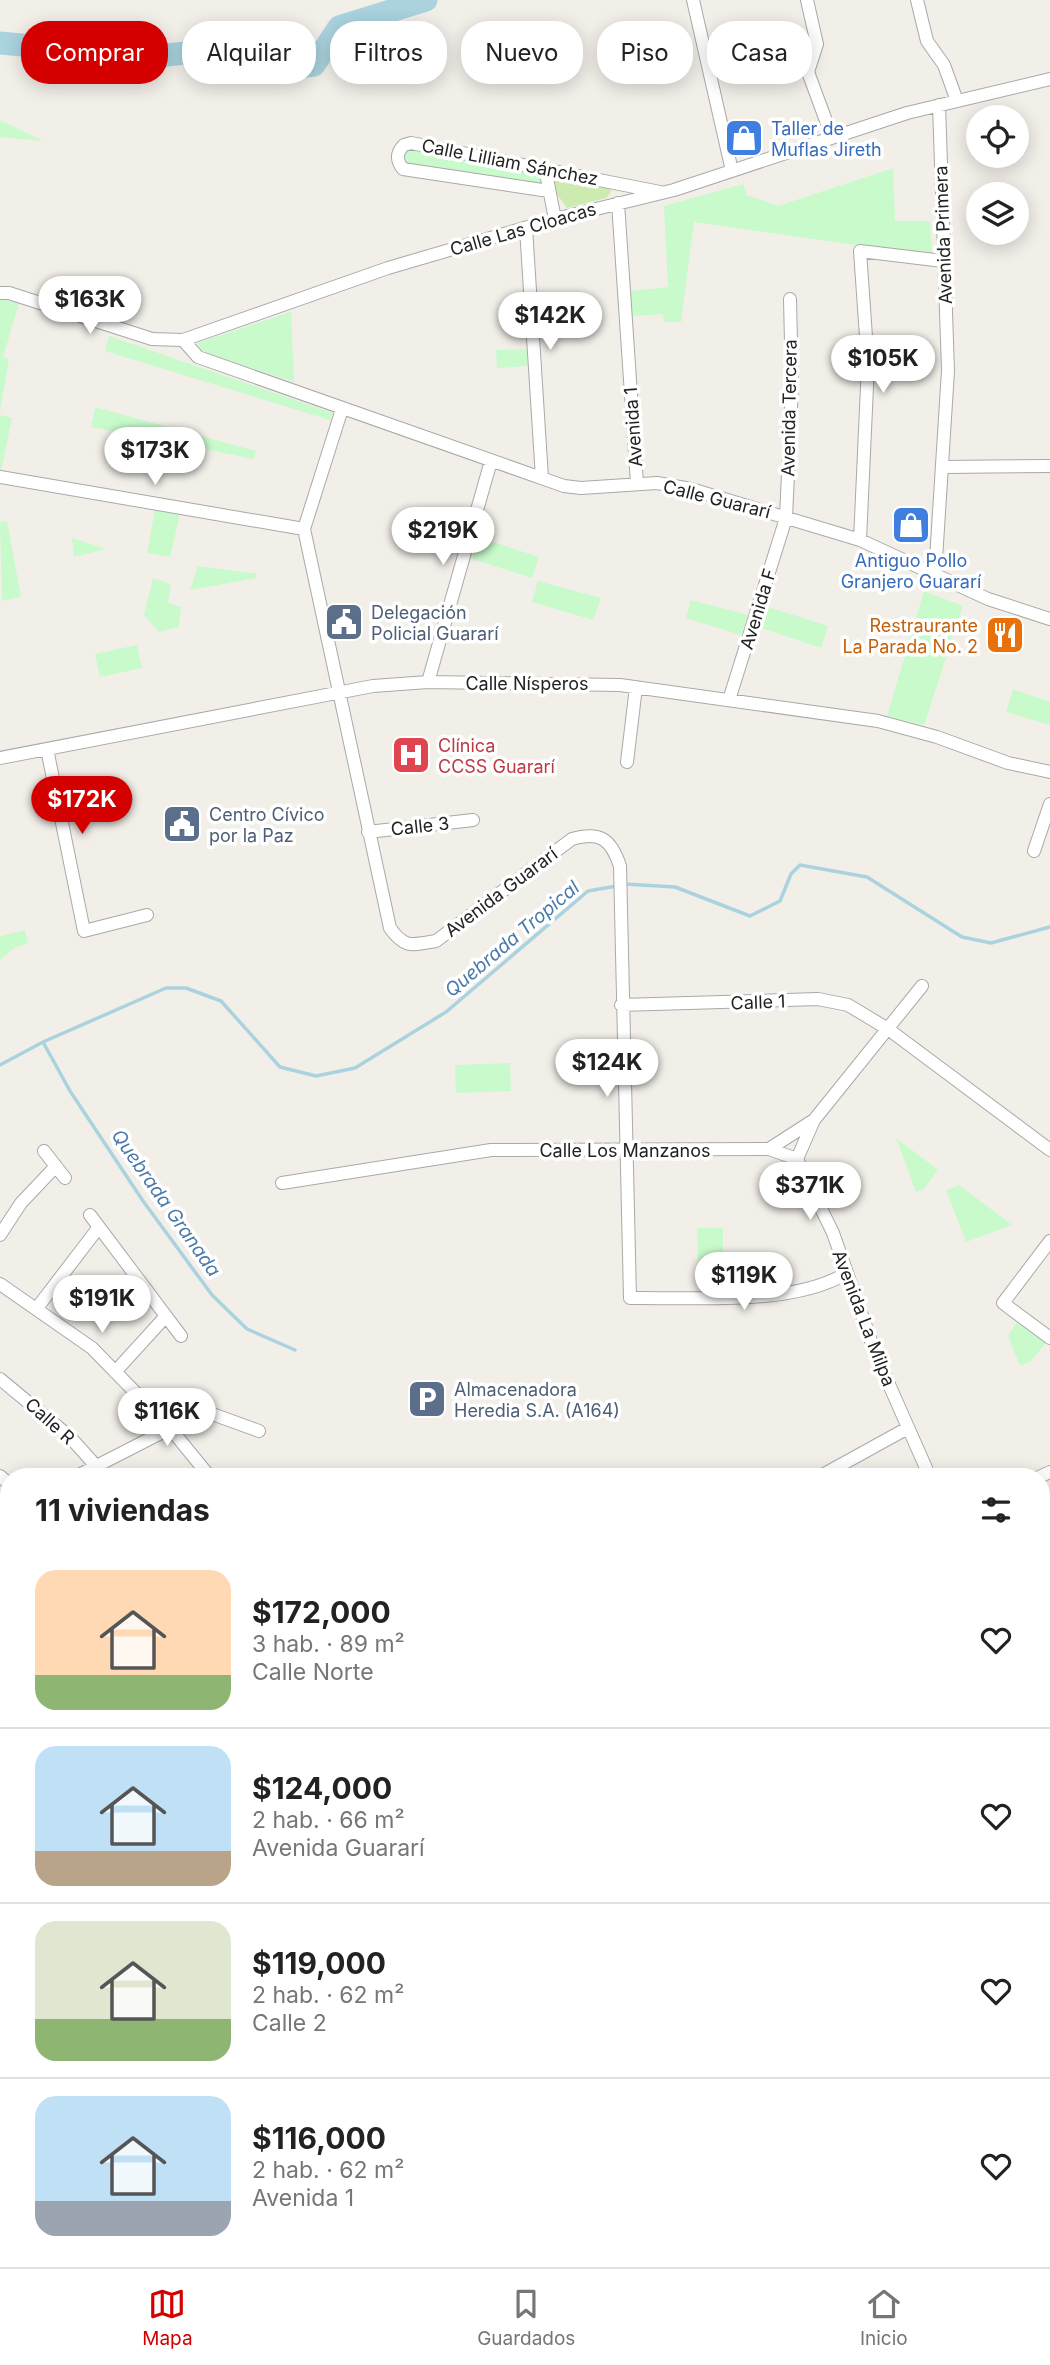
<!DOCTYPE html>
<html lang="es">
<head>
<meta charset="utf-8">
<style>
  :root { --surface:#fff; --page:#f2f2f2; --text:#222; --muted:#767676; --line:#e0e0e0; --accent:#d40000 }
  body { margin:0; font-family:Inter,sans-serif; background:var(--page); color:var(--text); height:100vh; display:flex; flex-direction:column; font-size:26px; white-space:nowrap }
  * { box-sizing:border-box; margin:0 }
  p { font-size:23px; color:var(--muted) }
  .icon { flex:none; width:38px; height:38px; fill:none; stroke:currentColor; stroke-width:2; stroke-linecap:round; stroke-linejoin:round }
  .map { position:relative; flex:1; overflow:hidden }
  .details { position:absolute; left:0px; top:1468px; width:1050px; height:800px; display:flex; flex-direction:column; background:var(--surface); border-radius:28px 28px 0 0; box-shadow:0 4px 18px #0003 }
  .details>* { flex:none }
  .banner { position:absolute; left:21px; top:21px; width:1008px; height:63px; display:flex; gap:14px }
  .fabs { position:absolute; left:966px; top:105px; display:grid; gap:14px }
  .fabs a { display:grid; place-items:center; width:63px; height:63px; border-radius:50%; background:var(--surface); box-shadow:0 4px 18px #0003; font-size:35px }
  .price { position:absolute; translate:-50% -60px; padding:0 16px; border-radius:24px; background:#fff; color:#222; font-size:23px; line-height:46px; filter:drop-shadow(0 2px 4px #0008) }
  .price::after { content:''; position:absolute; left:50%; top:42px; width:21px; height:16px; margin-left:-10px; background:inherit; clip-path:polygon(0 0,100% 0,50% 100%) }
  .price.current { background:var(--accent); color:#fff }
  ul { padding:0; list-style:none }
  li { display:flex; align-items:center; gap:21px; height:175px; padding:0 35px }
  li+li { border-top:2px solid var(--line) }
  li span { display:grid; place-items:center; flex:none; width:196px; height:140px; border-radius:21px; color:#555 }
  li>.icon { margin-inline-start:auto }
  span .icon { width:84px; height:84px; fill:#fffc; stroke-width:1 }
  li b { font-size:30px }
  h2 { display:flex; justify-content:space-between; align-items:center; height:84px; padding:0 35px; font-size:30px }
  .tag { padding:0 24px; border-radius:28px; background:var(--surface); box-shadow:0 4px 18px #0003; font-size:24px; line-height:63px }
  .tag.current { background:var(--accent); color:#fff }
  .tab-bar { display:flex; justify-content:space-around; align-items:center; height:98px; border-top:2px solid var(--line); background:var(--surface); font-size:19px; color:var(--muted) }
  .tab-bar a { display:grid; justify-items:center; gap:4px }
  .tab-bar .current { color:var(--accent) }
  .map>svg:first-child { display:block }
  .grass { fill:#cdebb0 }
  .park { fill:#c8facc }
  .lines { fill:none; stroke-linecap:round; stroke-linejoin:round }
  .stream { stroke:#aad3df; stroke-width:3.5 }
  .river { stroke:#aad3df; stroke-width:23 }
  .minor-casing { stroke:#a9a9a9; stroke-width:14 }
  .primary-casing { stroke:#a06b00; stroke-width:21 }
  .minor { stroke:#fff; stroke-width:12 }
  .primary { stroke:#fcd6a4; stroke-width:19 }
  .labels { text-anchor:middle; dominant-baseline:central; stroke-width:7; stroke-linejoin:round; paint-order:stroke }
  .shop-label { font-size:18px; fill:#366cbe; stroke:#fff; text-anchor:start }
  .street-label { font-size:18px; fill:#222; stroke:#fff }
  .service-label { font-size:18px; fill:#4e5e75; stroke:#fff; text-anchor:start }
  .food-label { font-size:18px; fill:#c56008; stroke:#fff; text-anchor:end }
  .health-label { font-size:18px; fill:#be3a42; stroke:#fff; text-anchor:start }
  .water-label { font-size:19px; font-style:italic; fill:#4a7aab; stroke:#fff }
</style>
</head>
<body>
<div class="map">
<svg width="1050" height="2267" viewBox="0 0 1050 2267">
  <rect width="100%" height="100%" fill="#f2efe9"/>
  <path class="grass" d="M553,175L610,187L611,192L606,198L567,208L556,193Z
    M1041,1836L1050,1845V2267H1006V2259H1041Z"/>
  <path class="park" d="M0,120L43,141L0,137Z
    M410,149L542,172L541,187L406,166L402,154Z
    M893,168L895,221H930L932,256L694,222L681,322H664L663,314L631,316L630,291L668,287L664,206L743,184L747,195L778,206Z
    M0,299L19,303L3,357L9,359L0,411Z
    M291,312L294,382L202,352L197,343Z
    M109,336L333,413L330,420L105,351Z
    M527,349V366L497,368L496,350Z
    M95,407L256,451L254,459L91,427Z
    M0,415L12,418L1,471H0Z
    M155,509L180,514L170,557L147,553Z
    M7,521L21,597L2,601L0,522Z
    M478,537L539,557L532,578L472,559Z
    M72,538L106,549L74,557Z
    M198,566L257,574L256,578L190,590Z
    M153,578L171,584L168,603L181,607L179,627L159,632L144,615Z
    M538,581L601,598L593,620L532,602Z
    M924,591L963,606L924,725L887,716Z
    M691,600L748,615L741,635L686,618Z
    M768,607L828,626L821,648L761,628Z
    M137,645L142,668L100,677L95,654Z
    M1013,689L1050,702V725L1006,712Z
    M25,930L28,943L14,948L0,960V936Z
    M510,1063L511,1091L456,1093L455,1065Z
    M896,1138L938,1170L924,1189L916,1192Z
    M959,1185L1012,1225L966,1242L946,1190Z
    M697,1228H723V1288H699Z
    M1019,1319L1048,1340L1031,1361L1020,1366L1008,1336Z
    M1050,1637V1686L1041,1676V1644Z
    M9,1680V1822L0,1812V1684Z"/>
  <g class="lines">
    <path class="stream" d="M625,884L675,887L750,916L780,901L791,874L800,865L867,877L962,937L991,943L1050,927
      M43,1042L70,1091L143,1201L212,1295L247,1329L295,1350
      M0,1065L43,1042L166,988H186L221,1001L280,1067L316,1076L355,1068L446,1012L588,891L617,886
      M1041,1800L1050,1806
      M1041,1852L1050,1845
      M1041,1897L1050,1902"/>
    <path class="river" d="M0,43L150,57L220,49L261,72L314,65L339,27L426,0"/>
    <defs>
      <path id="minor" d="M693,0L732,171
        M807,0L817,44L808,72L832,137
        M917,0L927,41L944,65L957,101
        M545,168L555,219
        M549,191L403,169C396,160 396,153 404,145L411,143L660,192
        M618,203L637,483
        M526,228L542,478
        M0,293H9L152,339L183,340L388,268L555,219L674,190L907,113L1050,79
        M183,340L198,357L564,486L581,488L657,483L691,489L860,540L988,599L1050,619
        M342,409L304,529L390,928C405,949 412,945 436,941L572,839C600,831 611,839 620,866L630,1298C693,1297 791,1306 845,1274
        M943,467L1050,466
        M0,477L304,529
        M860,540L868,365L860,251L943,261
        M935,575L948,371L939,105
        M428,682L491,461
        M729,700L786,518L792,385L790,299
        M47,749L84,931L147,915
        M0,758L373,686L428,682L620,685L878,721L937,737L1008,763L1050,772
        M627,762L636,687
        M368,832L473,820
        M1034,851L1050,804
        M621,1005L818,999L848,1005L888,1029L1050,1150
        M769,1149L814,1120
        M44,1151L65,1178
        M797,1159L833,1233L876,1355L930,1477
        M797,1159L814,1120L922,986
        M282,1183L491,1150L769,1149L797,1159
        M90,1215L181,1336
        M0,1235L21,1203L56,1166
        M1050,1241L1003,1303L1050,1338
        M0,1284L92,1348L170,1428L210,1477
        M37,1308L99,1227
        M115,1372L166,1316
        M0,1379L70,1437L96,1466
        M0,1476L9,1484
        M75,1477L204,1411L259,1431
        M819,1477L906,1429
        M1039,1477L1050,1472
        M0,1514L9,1510
        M0,1616L9,1612
        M1041,1694L1050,1705
        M349,2259L353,2267
        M365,2259L368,2267"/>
      <path id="primary" d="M0,2141L9,2142
        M790,2259L819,2267"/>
    </defs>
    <use href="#minor" class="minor-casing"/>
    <use href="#primary" class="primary-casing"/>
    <use href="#minor" class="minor"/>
    <use href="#primary" class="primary"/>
  </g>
  <defs>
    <symbol id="shop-square" viewBox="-11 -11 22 22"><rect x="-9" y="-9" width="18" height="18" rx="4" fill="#3f7fe0" stroke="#fff"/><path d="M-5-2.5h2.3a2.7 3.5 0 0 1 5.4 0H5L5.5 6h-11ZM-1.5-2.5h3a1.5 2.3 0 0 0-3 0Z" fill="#fff"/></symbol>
    <symbol id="civic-square" viewBox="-11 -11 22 22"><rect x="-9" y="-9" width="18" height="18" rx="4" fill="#5c6f8a" stroke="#fff"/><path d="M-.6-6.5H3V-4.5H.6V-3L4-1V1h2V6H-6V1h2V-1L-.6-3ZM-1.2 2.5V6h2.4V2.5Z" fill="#fff"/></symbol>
    <symbol id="restaurant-square" viewBox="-11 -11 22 22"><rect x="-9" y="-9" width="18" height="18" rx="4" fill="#e8710a" stroke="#fff"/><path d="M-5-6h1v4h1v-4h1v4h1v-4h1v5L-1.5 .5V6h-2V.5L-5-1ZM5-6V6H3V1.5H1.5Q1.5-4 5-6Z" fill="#fff"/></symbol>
    <symbol id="hospital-square" viewBox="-11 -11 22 22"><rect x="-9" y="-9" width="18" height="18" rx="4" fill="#e0444e" stroke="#fff"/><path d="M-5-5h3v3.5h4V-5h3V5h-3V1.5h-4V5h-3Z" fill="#fff"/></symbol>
    <symbol id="parking-square" viewBox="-11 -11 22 22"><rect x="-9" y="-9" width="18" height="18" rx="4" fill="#5c6f8a" stroke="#fff"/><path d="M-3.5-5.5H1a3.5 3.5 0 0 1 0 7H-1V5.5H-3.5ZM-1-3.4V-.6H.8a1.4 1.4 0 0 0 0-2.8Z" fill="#fff"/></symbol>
  </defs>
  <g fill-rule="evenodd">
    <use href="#shop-square" x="722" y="116" width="44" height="44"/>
    <use href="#shop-square" x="889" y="503" width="44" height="44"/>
    <use href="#civic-square" x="322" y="600" width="44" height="44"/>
    <use href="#restaurant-square" x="983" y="613" width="44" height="44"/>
    <use href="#hospital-square" x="389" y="733" width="44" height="44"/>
    <use href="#civic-square" x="160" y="802" width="44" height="44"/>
    <use href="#parking-square" x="405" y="1377" width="44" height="44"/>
  </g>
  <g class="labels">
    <g class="shop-label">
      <text x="771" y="128">Taller de<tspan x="771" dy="21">Muflas Jireth</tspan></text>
      <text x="911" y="560" text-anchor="middle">Antiguo Pollo<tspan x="911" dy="21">Granjero Guararí</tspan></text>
    </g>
    <g class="street-label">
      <text transform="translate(510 162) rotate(11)">Calle Lilliam Sánchez</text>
      <text transform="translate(523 229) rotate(-16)">Calle Las Cloacas</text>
      <text transform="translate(943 235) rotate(-92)">Avenida Primera</text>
      <text transform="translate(789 408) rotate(-89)">Avenida Tercera</text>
      <text transform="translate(633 427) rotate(-94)">Avenida 1</text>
      <text transform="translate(717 499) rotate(14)">Calle Guararí</text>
      <text transform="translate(758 609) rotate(-73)">Avenida F</text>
      <text x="527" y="683">Calle Nísperos</text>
      <text transform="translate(420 826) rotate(-6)">Calle 3</text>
      <text transform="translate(501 892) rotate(-37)">Avenida Guararí</text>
      <text transform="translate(758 1002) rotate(-2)">Calle 1</text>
      <text x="625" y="1150">Calle Los Manzanos</text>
      <text transform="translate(864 1318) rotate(69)">Avenida La Milpa</text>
      <text transform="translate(50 1421) rotate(42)">Calle R</text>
    </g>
    <g class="service-label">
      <text x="371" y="612">Delegación<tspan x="371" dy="21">Policial Guararí</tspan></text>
      <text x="209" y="814">Centro Cívico<tspan x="209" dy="21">por la Paz</tspan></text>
      <text x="454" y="1389">Almacenadora<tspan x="454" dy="21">Heredia S.A. (A164)</tspan></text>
    </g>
    <g class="food-label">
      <text x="978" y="625">Restraurante<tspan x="978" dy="21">La Parada No. 2</tspan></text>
    </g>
    <g class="health-label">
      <text x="438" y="745">Clínica<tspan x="438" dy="21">CCSS Guararí</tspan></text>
    </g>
    <g class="water-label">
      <text transform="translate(512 939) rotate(-40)">Quebrada Tropical</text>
      <text transform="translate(166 1203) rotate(55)">Quebrada Granada</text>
    </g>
  </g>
</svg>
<div class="fabs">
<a><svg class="icon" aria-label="locate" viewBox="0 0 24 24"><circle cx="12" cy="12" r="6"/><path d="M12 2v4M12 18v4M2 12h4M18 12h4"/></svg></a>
<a><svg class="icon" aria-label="layers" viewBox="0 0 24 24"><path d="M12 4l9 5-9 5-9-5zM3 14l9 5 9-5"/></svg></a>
</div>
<b class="price" style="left:90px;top:336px">$163K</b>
<b class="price" style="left:550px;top:352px">$142K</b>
<b class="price" style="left:883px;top:395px">$105K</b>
<b class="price" style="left:155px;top:487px">$173K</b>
<b class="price" style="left:443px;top:567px">$219K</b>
<b class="price current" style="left:82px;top:836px">$172K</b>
<b class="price" style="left:607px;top:1099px">$124K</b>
<b class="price" style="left:810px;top:1222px">$371K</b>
<b class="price" style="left:744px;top:1312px">$119K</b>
<b class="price" style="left:102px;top:1335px">$191K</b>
<b class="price" style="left:167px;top:1448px">$116K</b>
<div class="banner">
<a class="tag current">Comprar</a>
<a class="tag">Alquilar</a>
<a class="tag">Filtros</a>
<a class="tag">Nuevo</a>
<a class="tag">Piso</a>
<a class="tag">Casa</a>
</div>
<section class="details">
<h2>11 viviendas<svg class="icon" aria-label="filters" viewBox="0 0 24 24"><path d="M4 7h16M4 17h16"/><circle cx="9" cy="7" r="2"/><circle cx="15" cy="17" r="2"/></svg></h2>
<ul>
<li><span style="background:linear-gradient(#ffd9b3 75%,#8fb573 0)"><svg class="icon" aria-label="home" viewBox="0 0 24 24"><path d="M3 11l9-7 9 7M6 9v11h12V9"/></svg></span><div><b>$172,000</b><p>3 hab. · 89 m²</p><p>Calle Norte</p></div><svg class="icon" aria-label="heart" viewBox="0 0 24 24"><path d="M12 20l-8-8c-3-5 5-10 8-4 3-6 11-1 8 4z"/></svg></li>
<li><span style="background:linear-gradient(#bfe0f5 75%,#b9a48a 0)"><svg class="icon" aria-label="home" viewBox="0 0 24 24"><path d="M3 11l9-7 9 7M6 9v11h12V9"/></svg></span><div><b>$124,000</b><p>2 hab. · 66 m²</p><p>Avenida Guararí</p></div><svg class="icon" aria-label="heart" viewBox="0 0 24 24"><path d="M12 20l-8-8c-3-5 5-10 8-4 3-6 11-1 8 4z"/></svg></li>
<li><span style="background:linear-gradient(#dfe7d0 70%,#8fb573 0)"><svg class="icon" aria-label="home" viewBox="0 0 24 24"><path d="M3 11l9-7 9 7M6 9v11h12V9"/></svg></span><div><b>$119,000</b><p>2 hab. · 62 m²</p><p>Calle 2</p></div><svg class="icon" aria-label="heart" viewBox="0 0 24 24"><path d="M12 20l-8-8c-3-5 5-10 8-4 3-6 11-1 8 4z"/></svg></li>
<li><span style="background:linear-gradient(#bfe0f5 75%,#9aa5b1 0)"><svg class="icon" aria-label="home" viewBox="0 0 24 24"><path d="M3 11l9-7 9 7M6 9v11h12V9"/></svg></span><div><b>$116,000</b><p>2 hab. · 62 m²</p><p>Avenida 1</p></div><svg class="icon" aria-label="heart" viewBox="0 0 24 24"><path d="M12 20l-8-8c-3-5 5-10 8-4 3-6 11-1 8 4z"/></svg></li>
</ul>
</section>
</div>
<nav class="tab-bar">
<a class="current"><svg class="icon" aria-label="map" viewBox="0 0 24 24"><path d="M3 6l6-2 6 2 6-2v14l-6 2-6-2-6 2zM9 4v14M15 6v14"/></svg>Mapa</a>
<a><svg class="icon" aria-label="saved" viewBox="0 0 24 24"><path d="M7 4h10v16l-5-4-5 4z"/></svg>Guardados</a>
<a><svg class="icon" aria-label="home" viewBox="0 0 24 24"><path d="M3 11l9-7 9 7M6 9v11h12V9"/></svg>Inicio</a>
</nav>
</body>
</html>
